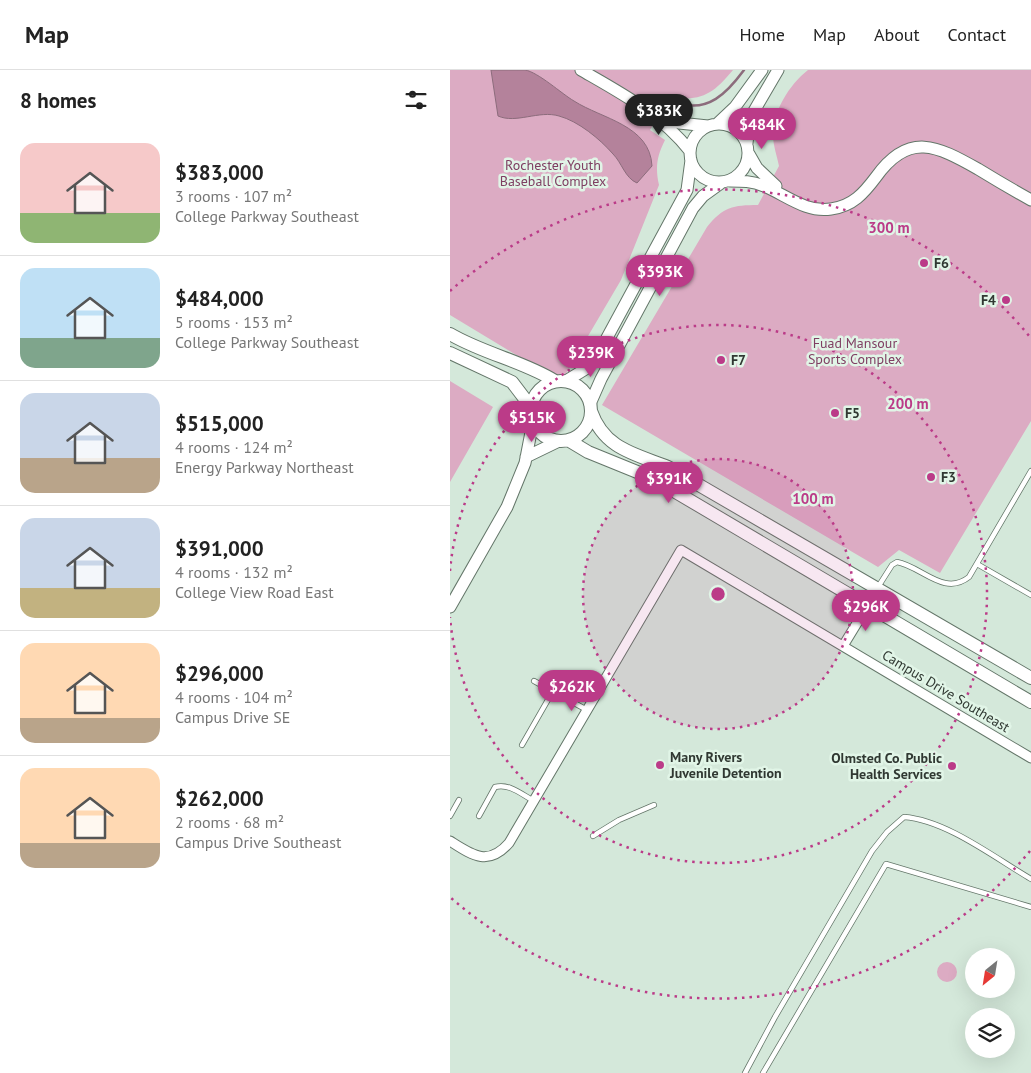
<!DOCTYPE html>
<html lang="en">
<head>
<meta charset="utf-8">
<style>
  :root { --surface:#fff; --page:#f6f6f6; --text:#222; --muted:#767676; --line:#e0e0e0; --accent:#bb3b88 }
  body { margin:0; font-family:"PT Sans",sans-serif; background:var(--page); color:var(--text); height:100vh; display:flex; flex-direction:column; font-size:19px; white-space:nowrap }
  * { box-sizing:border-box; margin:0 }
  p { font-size:16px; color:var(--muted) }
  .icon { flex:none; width:28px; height:28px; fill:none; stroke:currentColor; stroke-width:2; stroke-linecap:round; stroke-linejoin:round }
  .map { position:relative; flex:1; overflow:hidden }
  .side { display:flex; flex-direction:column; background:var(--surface); width:450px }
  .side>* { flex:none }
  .needle { width:32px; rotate:210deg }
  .buttons { position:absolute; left:515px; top:878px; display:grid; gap:10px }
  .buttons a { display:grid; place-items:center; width:50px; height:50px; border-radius:50%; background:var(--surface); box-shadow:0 5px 20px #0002; font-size:25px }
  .price { position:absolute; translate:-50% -42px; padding:0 11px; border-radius:18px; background:var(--accent); color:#fff; font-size:16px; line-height:32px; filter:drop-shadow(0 1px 2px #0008) }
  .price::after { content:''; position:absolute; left:50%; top:30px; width:15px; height:11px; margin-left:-8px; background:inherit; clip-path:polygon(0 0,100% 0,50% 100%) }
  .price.active { background:#222; color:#fff }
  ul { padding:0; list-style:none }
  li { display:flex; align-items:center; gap:15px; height:125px; padding:0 20px }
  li+li { border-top:1px solid var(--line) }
  li span { display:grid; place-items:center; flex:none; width:140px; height:100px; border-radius:15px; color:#555 }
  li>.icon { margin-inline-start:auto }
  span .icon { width:60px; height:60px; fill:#fffc; stroke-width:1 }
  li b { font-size:21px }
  h2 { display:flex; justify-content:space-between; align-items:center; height:60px; padding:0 20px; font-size:21px }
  header { display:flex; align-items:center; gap:30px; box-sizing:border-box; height:70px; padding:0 25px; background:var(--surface); border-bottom:1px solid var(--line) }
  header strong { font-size:24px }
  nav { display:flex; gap:28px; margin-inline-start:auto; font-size:18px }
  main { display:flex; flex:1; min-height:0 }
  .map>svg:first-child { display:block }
  .green { fill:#dcabc3 }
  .water { fill:#b4829b; stroke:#8c6c7c }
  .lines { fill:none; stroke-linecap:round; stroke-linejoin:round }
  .stream { stroke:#8c6c7c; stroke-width:2.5 }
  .service-casing { stroke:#647669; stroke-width:6 }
  .minor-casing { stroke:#647669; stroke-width:11 }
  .tertiary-casing { stroke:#647669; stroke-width:13 }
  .secondary-casing { stroke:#647669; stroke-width:14 }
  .service { stroke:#fff; stroke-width:4.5 }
  .minor { stroke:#fff; stroke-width:9 }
  .tertiary { stroke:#fff; stroke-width:11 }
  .secondary { stroke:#fff; stroke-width:12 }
  .ring { fill:none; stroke:#bb3b88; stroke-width:2.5; stroke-dasharray:2.5 5 }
  .poi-dot { fill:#bb3b88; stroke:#e1f5e7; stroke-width:2 }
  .labels { text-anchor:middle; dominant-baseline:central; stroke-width:5; stroke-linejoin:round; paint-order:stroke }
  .park-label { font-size:14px; fill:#7f3e62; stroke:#e1f5e7 }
  .poi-label { font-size:14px; font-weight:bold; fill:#303832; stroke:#e1f5e7; text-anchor:start }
  .street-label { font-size:14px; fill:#303832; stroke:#e1f5e7 }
  .centre { fill:#bb3b88; stroke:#e1f5e7; stroke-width:2.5 }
  .ring-label { font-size:15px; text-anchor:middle; font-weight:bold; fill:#bb3b88; stroke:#e1f5e7; stroke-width:5; stroke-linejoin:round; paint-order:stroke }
</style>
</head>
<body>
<header>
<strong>Map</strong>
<nav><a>Home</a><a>Map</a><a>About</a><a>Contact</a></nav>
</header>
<main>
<section class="side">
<h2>8 homes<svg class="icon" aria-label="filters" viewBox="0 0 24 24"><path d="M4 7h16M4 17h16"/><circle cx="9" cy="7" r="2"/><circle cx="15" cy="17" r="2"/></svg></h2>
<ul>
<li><span style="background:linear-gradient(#f6c9c9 70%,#8fb573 0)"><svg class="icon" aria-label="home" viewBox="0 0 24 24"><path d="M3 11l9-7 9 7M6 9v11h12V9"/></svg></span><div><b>$383,000</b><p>3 rooms · 107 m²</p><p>College Parkway Southeast</p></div></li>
<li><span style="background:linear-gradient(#bfe0f5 70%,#7fa58c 0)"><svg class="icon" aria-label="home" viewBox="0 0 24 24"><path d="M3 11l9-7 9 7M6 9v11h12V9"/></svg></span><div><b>$484,000</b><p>5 rooms · 153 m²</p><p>College Parkway Southeast</p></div></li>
<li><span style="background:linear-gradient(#c9d6e8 65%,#b9a48a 0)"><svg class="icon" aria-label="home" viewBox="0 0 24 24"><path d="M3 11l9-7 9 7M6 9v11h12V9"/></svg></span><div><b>$515,000</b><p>4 rooms · 124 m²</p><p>Energy Parkway Northeast</p></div></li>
<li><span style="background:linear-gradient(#c9d6e8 70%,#c2b280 0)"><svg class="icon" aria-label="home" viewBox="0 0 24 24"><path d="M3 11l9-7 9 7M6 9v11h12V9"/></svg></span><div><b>$391,000</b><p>4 rooms · 132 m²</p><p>College View Road East</p></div></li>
<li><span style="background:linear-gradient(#ffd9b3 75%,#b9a48a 0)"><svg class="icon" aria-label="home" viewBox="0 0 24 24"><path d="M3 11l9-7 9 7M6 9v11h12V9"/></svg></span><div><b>$296,000</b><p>4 rooms · 104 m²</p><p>Campus Drive SE</p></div></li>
<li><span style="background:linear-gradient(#ffd9b3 75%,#b9a48a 0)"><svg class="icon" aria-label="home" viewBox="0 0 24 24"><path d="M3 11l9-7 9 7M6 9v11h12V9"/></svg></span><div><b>$262,000</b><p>2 rooms · 68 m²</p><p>Campus Drive Southeast</p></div></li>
</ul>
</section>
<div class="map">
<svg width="581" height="1003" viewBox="0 0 581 1003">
  <rect width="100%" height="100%" fill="#d4e8da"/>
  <path class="green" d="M0,0H283C262,25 252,31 218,28L200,60L215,70C207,86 205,97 209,115L171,210L111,312L0,245Z
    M358,0H581V351L490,503L449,480L428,497L152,335L257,157C273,137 283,135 308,135L329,96C327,86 323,75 323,65C323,41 339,15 358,0Z
    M0,311L43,337L0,412Z
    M487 902a10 10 0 1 1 20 0a10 10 0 1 1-20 0Z"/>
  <path class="water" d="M41,0C52,0 65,0 75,0C88,2 112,24 124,31C152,49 200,55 202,96L187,113C175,108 172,93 163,84C150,69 128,51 109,46C89,40 66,54 48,46Z"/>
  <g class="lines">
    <path class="stream" d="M228,33C258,43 277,23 294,0"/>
    <defs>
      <path id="service" d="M527,494L581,525
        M428,517L442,495L447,492C471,496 494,527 519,507L581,401
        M84,611L137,640
        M72,675L103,621
        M0,746L9,730
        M29,746L45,717C59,713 71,724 84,731
        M143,766L169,750L204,735
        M295,1003L325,947L422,781L437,762L454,747C496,750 545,788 581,809
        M313,1003L436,794L581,837"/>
      <path id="minor" d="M393,576L418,535
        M0,771C22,785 38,797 59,773L231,480L581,688"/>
      <path id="tertiary" d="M131,0C171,23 211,44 240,81
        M212,45L229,53L258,56
        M240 83a29 29 0 1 1 58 0a29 29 0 1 1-58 0Z
        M267,54L285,37L312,0
        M297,73L300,48L328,0
        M299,84L307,98L326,116
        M280,111C291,111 303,111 314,116C336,125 356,143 381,139C403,136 414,123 426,107C459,61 487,76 528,99C546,110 563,120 581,130
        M116,311L137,298L146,288L237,120L241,90
        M140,334L151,309L243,138L253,126L271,113
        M76,387L109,371
        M0,537L57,437L75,393L83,352"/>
      <path id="secondary" d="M0,264C34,284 73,291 105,311
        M0,283L62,312L81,337
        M81 341a30 30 0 1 1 60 0a30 30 0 1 1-60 0Z
        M141,341C154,379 185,384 218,397L581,608
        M118,370L138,382L202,408L581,632"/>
    </defs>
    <use href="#service" class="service-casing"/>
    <use href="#minor" class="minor-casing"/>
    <use href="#tertiary" class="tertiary-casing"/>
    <use href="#secondary" class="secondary-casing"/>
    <use href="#service" class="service"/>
    <use href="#minor" class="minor"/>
    <use href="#tertiary" class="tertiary"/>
    <use href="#secondary" class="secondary"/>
  </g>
  <circle cx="268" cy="524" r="135" fill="#bb3b88" fill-opacity=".12"/>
  <g class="ring">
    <circle cx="268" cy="524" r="135"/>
    <path d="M0 501A269 269 0 1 1 0 547"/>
    <path d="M580 781A404 404 0 0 1 0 827M0 221A404 404 0 0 1 580 267"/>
  </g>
  <g class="poi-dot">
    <circle cx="474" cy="193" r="5"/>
    <circle cx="556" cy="230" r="5"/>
    <circle cx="271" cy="290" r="5"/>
    <circle cx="385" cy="343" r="5"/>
    <circle cx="481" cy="407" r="5"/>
    <circle cx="210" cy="695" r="5"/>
    <circle cx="502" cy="696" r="5"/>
  </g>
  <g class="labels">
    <g class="park-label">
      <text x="103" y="95">Rochester Youth<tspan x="103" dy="16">Baseball Complex</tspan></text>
      <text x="405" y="273">Fuad Mansour<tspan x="405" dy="16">Sports Complex</tspan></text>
    </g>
    <g class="poi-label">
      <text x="484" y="193">F6</text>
      <text x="546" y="230" text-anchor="end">F4</text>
      <text x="281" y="290">F7</text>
      <text x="395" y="343">F5</text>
      <text x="491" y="407">F3</text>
      <text x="220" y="687">Many Rivers<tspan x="220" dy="16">Juvenile Detention</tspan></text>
      <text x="492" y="688" text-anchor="end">Olmsted Co. Public<tspan x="492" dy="16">Health Services</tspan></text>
    </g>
    <g class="street-label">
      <text transform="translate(496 621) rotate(31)">Campus Drive Southeast</text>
    </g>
  </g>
  <circle cx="268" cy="524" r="8" class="centre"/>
  <g class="ring-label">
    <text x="439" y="163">300 m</text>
    <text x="458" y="339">200 m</text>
    <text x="363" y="434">100 m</text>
  </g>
</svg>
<div class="buttons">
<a><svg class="needle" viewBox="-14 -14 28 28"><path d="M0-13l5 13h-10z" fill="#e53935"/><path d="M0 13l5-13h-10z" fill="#767676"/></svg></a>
<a><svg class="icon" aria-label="layers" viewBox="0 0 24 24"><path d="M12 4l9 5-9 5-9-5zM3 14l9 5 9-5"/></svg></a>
</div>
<b class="price active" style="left:209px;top:66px">$383K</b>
<b class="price" style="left:312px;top:80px">$484K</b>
<b class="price" style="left:210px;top:227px">$393K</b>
<b class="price" style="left:141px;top:308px">$239K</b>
<b class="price" style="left:82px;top:373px">$515K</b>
<b class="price" style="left:219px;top:434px">$391K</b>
<b class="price" style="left:416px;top:562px">$296K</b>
<b class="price" style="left:122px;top:642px">$262K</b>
</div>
</main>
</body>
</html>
